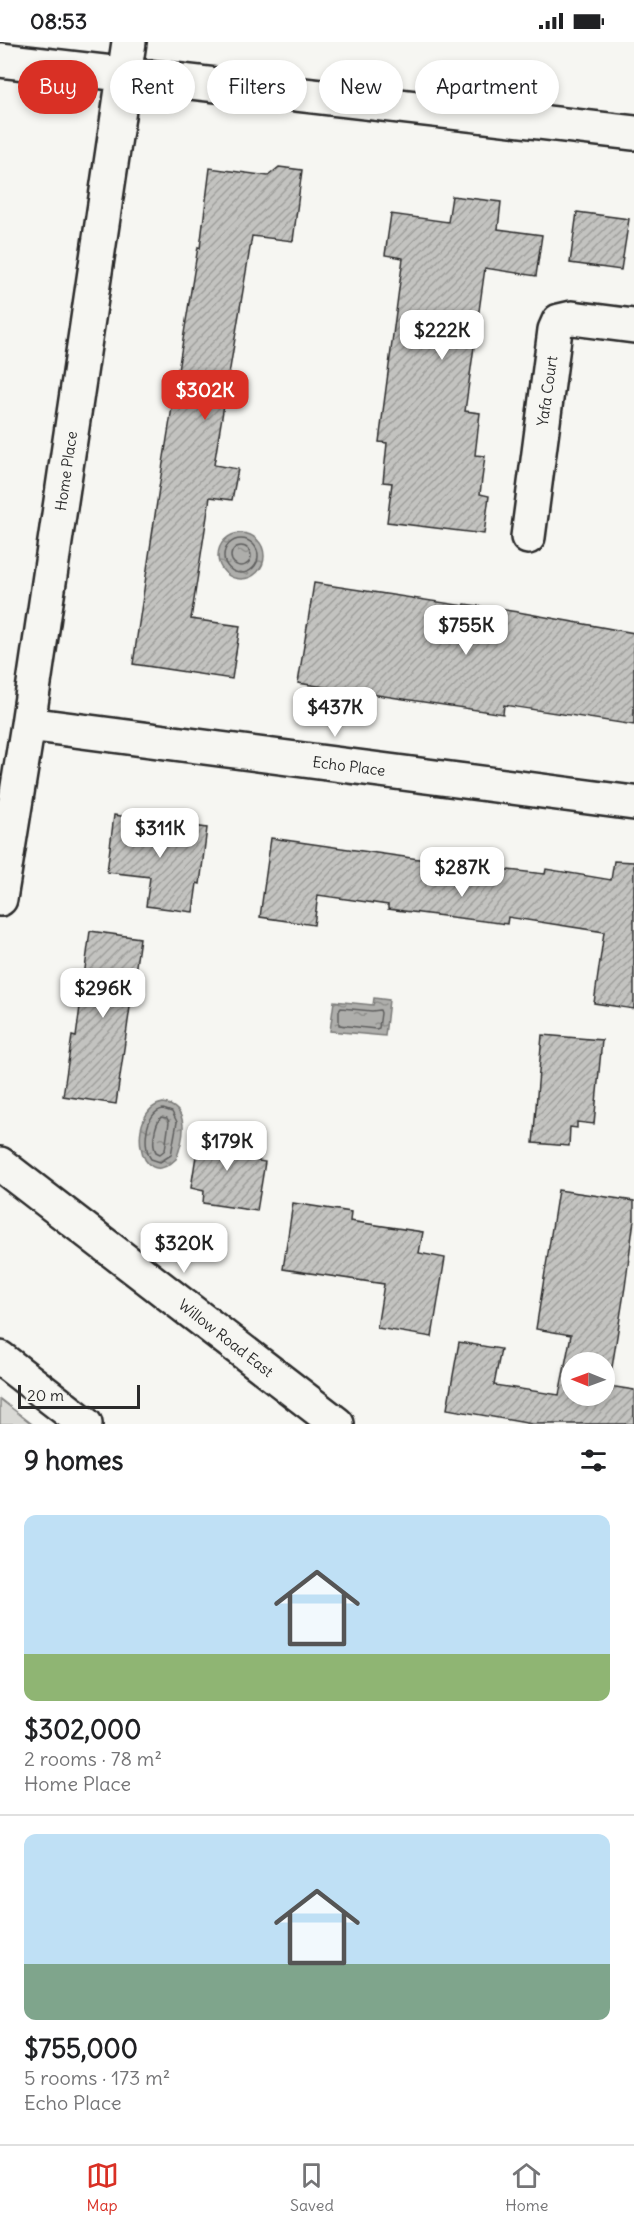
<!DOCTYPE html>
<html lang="en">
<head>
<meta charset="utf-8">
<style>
  :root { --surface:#fff; --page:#f6f6f6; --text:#202124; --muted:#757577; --line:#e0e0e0; --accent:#d93025 }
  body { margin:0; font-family:Delius,sans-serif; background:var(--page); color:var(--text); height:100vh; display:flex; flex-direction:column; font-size:22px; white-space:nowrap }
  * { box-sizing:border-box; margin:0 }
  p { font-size:20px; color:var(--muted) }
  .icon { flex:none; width:33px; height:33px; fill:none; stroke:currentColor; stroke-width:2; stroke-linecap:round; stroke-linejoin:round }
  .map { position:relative; height:1382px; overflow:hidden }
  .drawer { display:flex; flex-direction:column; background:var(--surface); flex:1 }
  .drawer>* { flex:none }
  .guide { position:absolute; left:18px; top:18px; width:598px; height:54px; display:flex; gap:12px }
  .needle { width:39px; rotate:271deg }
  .fabs { position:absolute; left:561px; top:1310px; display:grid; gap:12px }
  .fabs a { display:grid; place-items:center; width:54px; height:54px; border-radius:50%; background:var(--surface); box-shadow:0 3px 9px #0003; font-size:30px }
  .scale { position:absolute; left:18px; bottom:15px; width:122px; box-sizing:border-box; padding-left:6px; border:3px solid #2b2b2b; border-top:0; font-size:16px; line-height:21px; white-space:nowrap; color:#2b2b2b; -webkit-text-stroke:4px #f6f6f2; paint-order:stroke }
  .price { position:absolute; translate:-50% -51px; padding:0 14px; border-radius:12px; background:#fff; color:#222; font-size:20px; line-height:39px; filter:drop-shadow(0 2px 3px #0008) }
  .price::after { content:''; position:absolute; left:50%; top:36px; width:18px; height:14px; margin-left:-9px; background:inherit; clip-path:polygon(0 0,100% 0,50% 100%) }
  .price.selected { background:var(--accent); color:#fff }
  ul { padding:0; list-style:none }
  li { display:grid; align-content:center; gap:12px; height:318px; padding:0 24px }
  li+li { border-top:2px solid var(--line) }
  li span { display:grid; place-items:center; height:186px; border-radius:12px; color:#555 }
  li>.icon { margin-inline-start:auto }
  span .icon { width:108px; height:108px; fill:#fffc; stroke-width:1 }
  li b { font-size:26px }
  h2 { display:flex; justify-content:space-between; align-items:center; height:72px; padding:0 24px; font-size:26px }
  .pill { padding:0 21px; border-radius:27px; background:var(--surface); box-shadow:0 3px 9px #0003; font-size:21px; line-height:54px }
  .pill.selected { background:var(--accent); color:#fff }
  .status { display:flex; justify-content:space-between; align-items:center; height:42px; padding:0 30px; background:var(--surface); direction:ltr }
  .status svg { height:16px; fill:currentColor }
  .tabs { display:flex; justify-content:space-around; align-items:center; height:84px; border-top:2px solid var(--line); background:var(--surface); font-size:16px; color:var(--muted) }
  .tabs a { display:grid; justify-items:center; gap:3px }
  .tabs .selected { color:var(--accent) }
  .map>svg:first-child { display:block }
  .grass { fill:url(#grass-tufts); stroke:#828280; stroke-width:1.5 }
  .water { fill:url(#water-ripples); stroke:#7a7a78; stroke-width:1.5 }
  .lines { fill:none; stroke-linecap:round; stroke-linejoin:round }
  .shore { stroke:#5f5f5e; stroke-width:1.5 }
  .building { fill:url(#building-hatch); stroke:#2b2b2b; stroke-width:1.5; fill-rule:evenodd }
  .minor-casing { stroke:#2b2b2b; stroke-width:38 }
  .secondary-casing { stroke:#2b2b2b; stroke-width:38 }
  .motorway-casing { stroke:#2b2b2b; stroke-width:38 }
  .minor { stroke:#f6f6f2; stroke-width:33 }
  .secondary { stroke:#f6f6f2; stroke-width:33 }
  .motorway { stroke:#f6f6f2; stroke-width:33 }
  .labels { text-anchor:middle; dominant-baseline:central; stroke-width:6; stroke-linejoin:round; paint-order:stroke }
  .street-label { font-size:15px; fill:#2b2b2b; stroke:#f6f6f2 }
</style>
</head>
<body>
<div class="status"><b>08:53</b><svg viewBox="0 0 49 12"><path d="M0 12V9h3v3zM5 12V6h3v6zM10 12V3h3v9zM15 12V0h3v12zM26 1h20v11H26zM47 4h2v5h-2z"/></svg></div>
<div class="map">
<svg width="634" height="1382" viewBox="0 0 634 1382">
  <defs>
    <pattern id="grass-tufts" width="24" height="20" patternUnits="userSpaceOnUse" patternTransform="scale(1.5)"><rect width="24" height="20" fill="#d9d9d5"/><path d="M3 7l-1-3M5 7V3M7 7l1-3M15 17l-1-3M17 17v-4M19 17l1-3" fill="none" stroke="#babab7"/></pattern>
    <pattern id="water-ripples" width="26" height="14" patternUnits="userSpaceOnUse" patternTransform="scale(1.5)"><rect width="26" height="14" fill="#aeaeab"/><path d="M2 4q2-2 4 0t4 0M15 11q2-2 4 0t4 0" fill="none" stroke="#8e8e8b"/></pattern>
    <pattern id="building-hatch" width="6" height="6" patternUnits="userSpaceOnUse" patternTransform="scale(1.5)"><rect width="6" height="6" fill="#c3c3c0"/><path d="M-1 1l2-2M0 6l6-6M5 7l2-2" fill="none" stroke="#9f9f9c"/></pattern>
  </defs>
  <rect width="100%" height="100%" fill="#f6f6f2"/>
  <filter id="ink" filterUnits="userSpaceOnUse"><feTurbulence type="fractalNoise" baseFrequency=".0167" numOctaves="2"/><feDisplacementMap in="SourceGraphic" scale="12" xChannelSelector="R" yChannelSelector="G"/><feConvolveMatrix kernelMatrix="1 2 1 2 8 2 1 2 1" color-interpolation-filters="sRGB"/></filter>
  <g filter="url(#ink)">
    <path class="grass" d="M0,1357L32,1382H0Z"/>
    <path class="water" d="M218 514a23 23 0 1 1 46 0a23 23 0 1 1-46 0Z
      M374,956L389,958L385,994L330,989L334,959L373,963Z
      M163,1061C191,1066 184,1097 176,1117C137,1154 126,1067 163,1061Z"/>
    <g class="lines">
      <path class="shore" d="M224 514a17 17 0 1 1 34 0a17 17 0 1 1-34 0Z
        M231 514a10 10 0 1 1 20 0a10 10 0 1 1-20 0Z
        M341,966L372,969L380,968L381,971L379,986L376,987L339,983V969Z
        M163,1067L172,1070L177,1080L171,1113L160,1120L151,1117C142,1105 145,1070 163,1067Z
        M161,1075L167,1076L169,1080L165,1108L160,1112L156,1110C151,1102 155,1082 161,1075Z"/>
    </g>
    <path class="building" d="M279,125L302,128L293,199L252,194L214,423L238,427L232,458L210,455L191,577L240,584L232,637L133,622L159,446L198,205L200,206L210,126L268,134Z
      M452,154L501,160L498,187L542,193L536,234L485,226L465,369L480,371L475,413L485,414L480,452L489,454L484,492L387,480L392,441L383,440L387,401L379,400L403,216L385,213L391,172L448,180Z
      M577,170L629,177L621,228L570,221Z
      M314,541L464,564L465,562L518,570L634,591V683L504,663L503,672L298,641Z
      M114,773L207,786L200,842L197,841L193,870L146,864L150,835L107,830Z
      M271,796L454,822L545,832L546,827L611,838L614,819L634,820V967L594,961L604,890L508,875L507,882L388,867V863L318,853L314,883L260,875Z
      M90,889L140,896L116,1062L63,1054L72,994L76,995Z
      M542,993L602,998L594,1082L577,1080V1086L570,1085L569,1104L533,1101Z
      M200,1088L251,1097L247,1117L265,1120L257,1169L203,1161L204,1149L191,1146Z
      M558,1148L634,1159V1178L625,1245L609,1344L634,1348V1382H532L447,1367L459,1300L501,1307L494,1343L559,1353L571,1293L536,1287ZM572,1320H604V1353H572Z
      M293,1161L351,1170L350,1179L423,1190L419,1211L445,1216L432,1295L377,1286L384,1242L283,1227Z"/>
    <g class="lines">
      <defs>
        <path id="minor" d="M0,18L634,91
          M528,495L555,288L559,279L572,276L634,284
          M28,682L634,761
          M0,857L28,682L129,0"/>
        <path id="secondary" d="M0,1122L337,1382"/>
        <path id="motorway" d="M0,1316L85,1382"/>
      </defs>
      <use href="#minor" class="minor-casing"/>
      <use href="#secondary" class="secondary-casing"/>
      <use href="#motorway" class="motorway-casing"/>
      <use href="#minor" class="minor"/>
      <use href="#secondary" class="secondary"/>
      <use href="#motorway" class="motorway"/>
    </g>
  </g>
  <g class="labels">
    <g class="street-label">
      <text transform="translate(547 349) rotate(-82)">Yafa Court</text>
      <text transform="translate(66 429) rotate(-82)">Home Place</text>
      <text transform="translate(349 724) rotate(7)">Echo Place</text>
      <text transform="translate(226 1296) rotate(38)">Willow Road East</text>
    </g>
  </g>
</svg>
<div class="fabs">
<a><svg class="needle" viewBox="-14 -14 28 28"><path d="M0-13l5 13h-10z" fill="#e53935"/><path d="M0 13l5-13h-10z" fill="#757577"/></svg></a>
</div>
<div class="scale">20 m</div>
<b class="price" style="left:442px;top:319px">$222K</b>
<b class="price selected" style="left:205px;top:379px">$302K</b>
<b class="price" style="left:466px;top:614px">$755K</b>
<b class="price" style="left:335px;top:696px">$437K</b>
<b class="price" style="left:160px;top:817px">$311K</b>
<b class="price" style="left:462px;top:856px">$287K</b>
<b class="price" style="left:103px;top:977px">$296K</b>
<b class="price" style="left:227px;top:1130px">$179K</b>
<b class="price" style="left:184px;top:1232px">$320K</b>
<div class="guide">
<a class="pill selected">Buy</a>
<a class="pill">Rent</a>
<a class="pill">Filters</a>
<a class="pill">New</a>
<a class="pill">Apartment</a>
</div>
</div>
<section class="drawer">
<h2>9 homes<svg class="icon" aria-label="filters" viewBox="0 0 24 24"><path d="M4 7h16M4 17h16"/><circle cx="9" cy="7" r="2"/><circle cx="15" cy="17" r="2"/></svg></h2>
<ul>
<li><span style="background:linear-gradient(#bfe0f5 75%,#8fb573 0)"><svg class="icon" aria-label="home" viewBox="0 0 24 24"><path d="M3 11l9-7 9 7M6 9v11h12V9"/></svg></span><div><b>$302,000</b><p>2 rooms · 78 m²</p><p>Home Place</p></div></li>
<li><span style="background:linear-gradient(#bfe0f5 70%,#7fa58c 0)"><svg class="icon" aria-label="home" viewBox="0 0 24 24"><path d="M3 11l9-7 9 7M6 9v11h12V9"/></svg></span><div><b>$755,000</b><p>5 rooms · 173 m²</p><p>Echo Place</p></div></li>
</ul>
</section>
<nav class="tabs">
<a class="selected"><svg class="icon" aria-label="map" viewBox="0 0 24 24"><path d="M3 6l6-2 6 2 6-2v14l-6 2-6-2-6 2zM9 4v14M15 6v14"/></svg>Map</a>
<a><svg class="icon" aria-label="saved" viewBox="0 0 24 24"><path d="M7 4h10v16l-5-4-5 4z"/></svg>Saved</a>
<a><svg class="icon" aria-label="home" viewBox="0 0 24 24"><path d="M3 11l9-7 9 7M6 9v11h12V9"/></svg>Home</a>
</nav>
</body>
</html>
